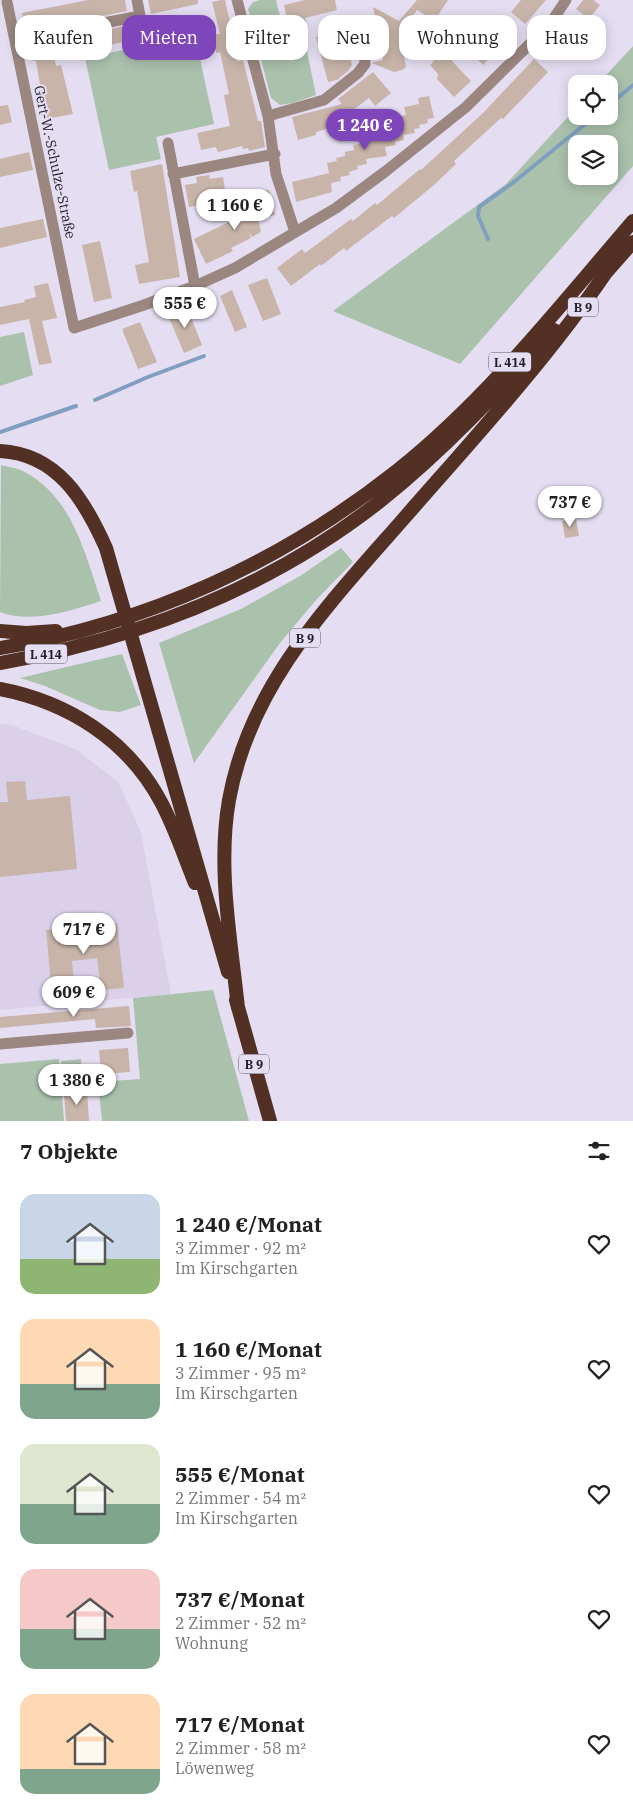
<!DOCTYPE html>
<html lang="de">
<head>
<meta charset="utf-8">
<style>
  :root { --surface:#fff; --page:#f6f6f6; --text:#222; --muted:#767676; --accent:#7f45bb }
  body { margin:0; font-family:"IBM Plex Serif",serif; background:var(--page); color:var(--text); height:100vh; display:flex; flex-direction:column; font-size:19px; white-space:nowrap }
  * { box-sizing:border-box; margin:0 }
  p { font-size:16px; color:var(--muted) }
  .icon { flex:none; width:28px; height:28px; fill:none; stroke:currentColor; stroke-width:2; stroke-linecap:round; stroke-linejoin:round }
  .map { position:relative; height:1121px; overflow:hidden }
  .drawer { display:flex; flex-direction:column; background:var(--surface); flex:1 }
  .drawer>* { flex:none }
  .top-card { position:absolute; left:15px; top:15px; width:604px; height:45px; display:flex; gap:10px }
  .fabs { position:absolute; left:568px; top:75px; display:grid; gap:10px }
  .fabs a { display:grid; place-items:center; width:50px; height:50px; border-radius:10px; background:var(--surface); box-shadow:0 2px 12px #0003; font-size:25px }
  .price { position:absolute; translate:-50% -42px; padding:0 11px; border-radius:18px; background:#fff; color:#222; font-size:16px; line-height:32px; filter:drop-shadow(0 1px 2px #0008) }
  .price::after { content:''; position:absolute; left:50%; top:30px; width:15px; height:11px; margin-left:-8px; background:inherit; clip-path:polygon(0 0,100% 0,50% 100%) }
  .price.current { background:var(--accent); color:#fff }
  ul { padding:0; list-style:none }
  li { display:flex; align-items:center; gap:15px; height:125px; padding:0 20px }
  li span { display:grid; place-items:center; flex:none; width:140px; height:100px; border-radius:15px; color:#555 }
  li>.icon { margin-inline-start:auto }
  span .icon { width:60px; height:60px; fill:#fffc; stroke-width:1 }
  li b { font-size:21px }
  h2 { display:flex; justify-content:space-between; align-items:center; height:60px; padding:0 20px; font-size:21px }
  .tag { padding:0 18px; border-radius:15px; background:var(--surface); box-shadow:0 2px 12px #0003; font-size:18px; line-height:45px }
  .tag.current { background:var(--accent); color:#fff }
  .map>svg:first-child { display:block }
  .built { fill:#dad0ea }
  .green { fill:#aac1ac; fill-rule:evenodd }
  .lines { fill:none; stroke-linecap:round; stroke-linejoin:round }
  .stream { stroke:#809fc0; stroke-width:4 }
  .building { fill:#c8b4a9 }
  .minor { stroke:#9b8780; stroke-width:11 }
  .trunk { stroke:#533024; stroke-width:14 }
  .labels { text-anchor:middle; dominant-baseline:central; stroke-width:4; stroke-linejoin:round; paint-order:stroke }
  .shield { fill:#e5def2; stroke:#5c5863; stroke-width:1 }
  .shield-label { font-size:12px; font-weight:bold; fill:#211f26 }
  .street-label { font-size:14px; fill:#211f26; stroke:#e5def2 }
</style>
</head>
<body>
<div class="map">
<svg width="633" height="1121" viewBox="0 0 633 1121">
  <rect width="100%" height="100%" fill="#e5def2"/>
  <path class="built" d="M0,724L12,725L77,750L119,783L141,833L171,994L0,1010Z"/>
  <path class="green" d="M260,0H276L286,41L304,37L316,95L293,103L280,105L271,98L248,9L253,2Z
    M195,35L214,124L156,137L161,159L109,170L85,58Z
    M633,46V166L460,364L333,311L506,184L576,108V116H609V84H598ZM576,144H609V176H576Z
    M24,332L33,375L0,386V337Z
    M1,465C8,467 17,468 23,471C72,496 85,553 101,601C70,611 32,624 0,612Z
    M341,548L353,562L316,600L280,643L194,763L159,643L241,609L300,576Z
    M122,654L141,705L120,712L100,710L45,686L20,678Z
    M213,990L249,1121H102L98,1082L140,1079L133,998Z
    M59,1059L64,1121H0V1064Z
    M81,1059L83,1076L62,1078L61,1061Z"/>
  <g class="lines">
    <path class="stream" d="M609,105L633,85
      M488,239L478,216L479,207L514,182L595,116
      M95,400L148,377L204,356
      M0,432L76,406"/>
  </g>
  <path class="building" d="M88,0H125L127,11L102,16L97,20V25L101,30H105L131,25L134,40L94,48L91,34L51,42L56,66L61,65L73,114L46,119L36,61H33L22,13Z
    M148,0H198V4L151,14Z
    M221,0H225L232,31L234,30L237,42L233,43L237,61L243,60L258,121H261L265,147L249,151L248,148L243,149L242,146L218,152L216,147L201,150L197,133L230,126L224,95L229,94L220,52L216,53L212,35L220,34L212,2Z
    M305,0H335L337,10L305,18L306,22L295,24L293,17L287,19L284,5Z
    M417,0H448L437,17L433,14L430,18L417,10L403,29L404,45L407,56H404L406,67L402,70L394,72L372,63L383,60L374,21H376L373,7L399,21Z
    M521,0H546L525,24L511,12Z
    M583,0H593L600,5L589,19L576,9Z
    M563,25L578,38L566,52L552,39Z
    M489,27L505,42L483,65L468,50Z
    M345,30L352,65L348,71L337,80L328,82L316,37Z
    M442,45L455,59L452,61L471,81L454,97L437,79L438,74L430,65L434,61L430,56Z
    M534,59L548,72L503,119L501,118L454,161L456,164L434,185L394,218L392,216L346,251L344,248L321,266L320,264L291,286L277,268L302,249L305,253L351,219L353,221L375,203L377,205L420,169L421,170L483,113Z
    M373,72L391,93L375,106L369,98L341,119L342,124L316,132V135L298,140L292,117L342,104L338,99Z
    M429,96L434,118L427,119L428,123L419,125L420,128L414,129L415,133L403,135L404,140L395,142L396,145L385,147L387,156L366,159L367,164L357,166L358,169L349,172L350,175L340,177L341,181L331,183L332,192L296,202L292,182L329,173L327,163L337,161L336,158L345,156V152L354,150L353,145L363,143L362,139L388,134L387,130L392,129L389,118L406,115L404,107L419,104L418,98Z
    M8,105L12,122L0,125V106Z
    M29,152L33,170L0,177V159Z
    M162,164L180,277L139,284L135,265L149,262L137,191L134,192L130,171Z
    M209,175L210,179L223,177L226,195L201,200L202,205L189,207L185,185L197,183L196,177Z
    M269,190L275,215L258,218L261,232L252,237L249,232L251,238L231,248L233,251L206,264L194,239L235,219L238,224L256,214L252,194Z
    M43,219L47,237L0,248V228Z
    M100,241L112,298L94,302L82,245Z
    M267,278L281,314L263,321L248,285Z
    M48,283L57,318L42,321L52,363L39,365L29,319L0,325V307L25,302L24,300L36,297L34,286Z
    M232,290L247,327L235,332L220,296Z
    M186,305L202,345L184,353L167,313Z
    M140,322L157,362L138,369L122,329Z
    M576,519L579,536L565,538L562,521Z
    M25,781L27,800L70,796L77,869L0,877V802H8L6,782Z
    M117,923L124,988L101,990L97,958L72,961L75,992L52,995L46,930Z
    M129,1006L131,1026L96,1028L95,1019L0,1028V1017Z
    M128,1048L130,1072L101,1074L99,1050Z
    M87,1091L89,1121H66L64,1093Z"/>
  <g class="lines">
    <path class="minor" d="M237,0L268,116L276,174L295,232
      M7,2L74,328L144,305L195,286L235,268L336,208L386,171L466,107L550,24L566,0
      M104,23L140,16L137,0
      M268,116L324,100L358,73L365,64L364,51
      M168,143L195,286
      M173,174L275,154
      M0,1044L128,1033"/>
    <path class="trunk" d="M602,277L633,242
      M0,451C58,454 85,501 106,548L228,972
      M0,631L26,633L56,631
      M0,648C147,624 282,562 398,470C487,399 559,307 633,221
      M0,663C137,639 269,588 379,502C443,451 499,391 554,330
      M0,689C68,702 128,740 161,802C175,828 184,856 195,883
      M236,1000L270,1121
      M238,1008C231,940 217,868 229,800C250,683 331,602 406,516C476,436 547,359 607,271"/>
  </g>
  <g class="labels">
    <g class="shield">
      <rect x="568" y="297.5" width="30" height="19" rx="4"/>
      <rect x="489" y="352.5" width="42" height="19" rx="4"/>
      <rect x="290" y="628.5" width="30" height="19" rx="4"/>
      <rect x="25" y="644.5" width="42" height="19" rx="4"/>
      <rect x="239" y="1054.5" width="30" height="19" rx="4"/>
    </g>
    <g class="shield-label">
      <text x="583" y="307">B 9</text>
      <text x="510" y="362">L 414</text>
      <text x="305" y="638">B 9</text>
      <text x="46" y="654">L 414</text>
      <text x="254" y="1064">B 9</text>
    </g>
    <g class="street-label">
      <text transform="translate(55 162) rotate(78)">Gert-W.-Schulze-Straße</text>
    </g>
  </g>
</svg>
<div class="fabs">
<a><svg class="icon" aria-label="locate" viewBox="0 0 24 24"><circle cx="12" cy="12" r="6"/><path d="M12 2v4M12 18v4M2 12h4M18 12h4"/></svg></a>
<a><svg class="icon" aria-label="layers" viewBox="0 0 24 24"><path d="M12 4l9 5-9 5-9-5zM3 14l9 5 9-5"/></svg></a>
</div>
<b class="price current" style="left:365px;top:151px">1 240 €</b>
<b class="price" style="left:235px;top:231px">1 160 €</b>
<b class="price" style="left:185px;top:329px">555 €</b>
<b class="price" style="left:570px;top:528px">737 €</b>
<b class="price" style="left:84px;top:955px">717 €</b>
<b class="price" style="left:74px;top:1018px">609 €</b>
<b class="price" style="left:77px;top:1106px">1 380 €</b>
<div class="top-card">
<a class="tag">Kaufen</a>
<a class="tag current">Mieten</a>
<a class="tag">Filter</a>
<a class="tag">Neu</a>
<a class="tag">Wohnung</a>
<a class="tag">Haus</a>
</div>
</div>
<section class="drawer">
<h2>7 Objekte<svg class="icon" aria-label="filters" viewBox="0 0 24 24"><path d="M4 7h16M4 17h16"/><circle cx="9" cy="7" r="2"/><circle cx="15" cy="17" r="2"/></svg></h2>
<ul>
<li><span style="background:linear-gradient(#c9d6e8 65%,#8fb573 0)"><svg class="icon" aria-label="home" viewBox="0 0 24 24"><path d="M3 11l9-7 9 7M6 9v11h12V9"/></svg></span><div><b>1 240 €/Monat</b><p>3 Zimmer · 92 m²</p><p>Im Kirschgarten</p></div><svg class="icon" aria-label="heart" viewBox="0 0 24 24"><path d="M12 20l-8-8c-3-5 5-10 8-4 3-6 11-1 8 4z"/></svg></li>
<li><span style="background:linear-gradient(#ffd9b3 65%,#7fa58c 0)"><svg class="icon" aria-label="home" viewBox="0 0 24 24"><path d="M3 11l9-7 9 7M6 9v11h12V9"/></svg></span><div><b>1 160 €/Monat</b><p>3 Zimmer · 95 m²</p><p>Im Kirschgarten</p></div><svg class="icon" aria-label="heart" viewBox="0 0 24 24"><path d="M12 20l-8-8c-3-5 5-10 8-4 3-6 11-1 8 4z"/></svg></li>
<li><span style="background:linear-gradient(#dfe7d0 60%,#7fa58c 0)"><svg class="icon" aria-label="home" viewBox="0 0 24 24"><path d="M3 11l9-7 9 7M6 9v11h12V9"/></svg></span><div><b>555 €/Monat</b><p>2 Zimmer · 54 m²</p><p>Im Kirschgarten</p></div><svg class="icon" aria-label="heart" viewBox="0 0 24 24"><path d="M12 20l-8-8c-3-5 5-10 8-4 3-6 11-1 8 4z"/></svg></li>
<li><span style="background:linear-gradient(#f6c9c9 60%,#7fa58c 0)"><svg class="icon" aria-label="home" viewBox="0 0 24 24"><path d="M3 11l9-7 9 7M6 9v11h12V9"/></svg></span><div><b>737 €/Monat</b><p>2 Zimmer · 52 m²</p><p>Wohnung</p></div><svg class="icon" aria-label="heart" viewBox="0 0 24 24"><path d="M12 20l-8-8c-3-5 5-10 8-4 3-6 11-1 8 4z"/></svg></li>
<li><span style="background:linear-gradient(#ffd9b3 75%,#7fa58c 0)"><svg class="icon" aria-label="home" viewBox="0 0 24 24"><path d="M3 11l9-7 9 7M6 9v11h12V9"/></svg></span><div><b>717 €/Monat</b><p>2 Zimmer · 58 m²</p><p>Löwenweg</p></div><svg class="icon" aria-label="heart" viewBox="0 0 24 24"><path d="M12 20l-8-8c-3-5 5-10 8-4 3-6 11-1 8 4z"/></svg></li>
</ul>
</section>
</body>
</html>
